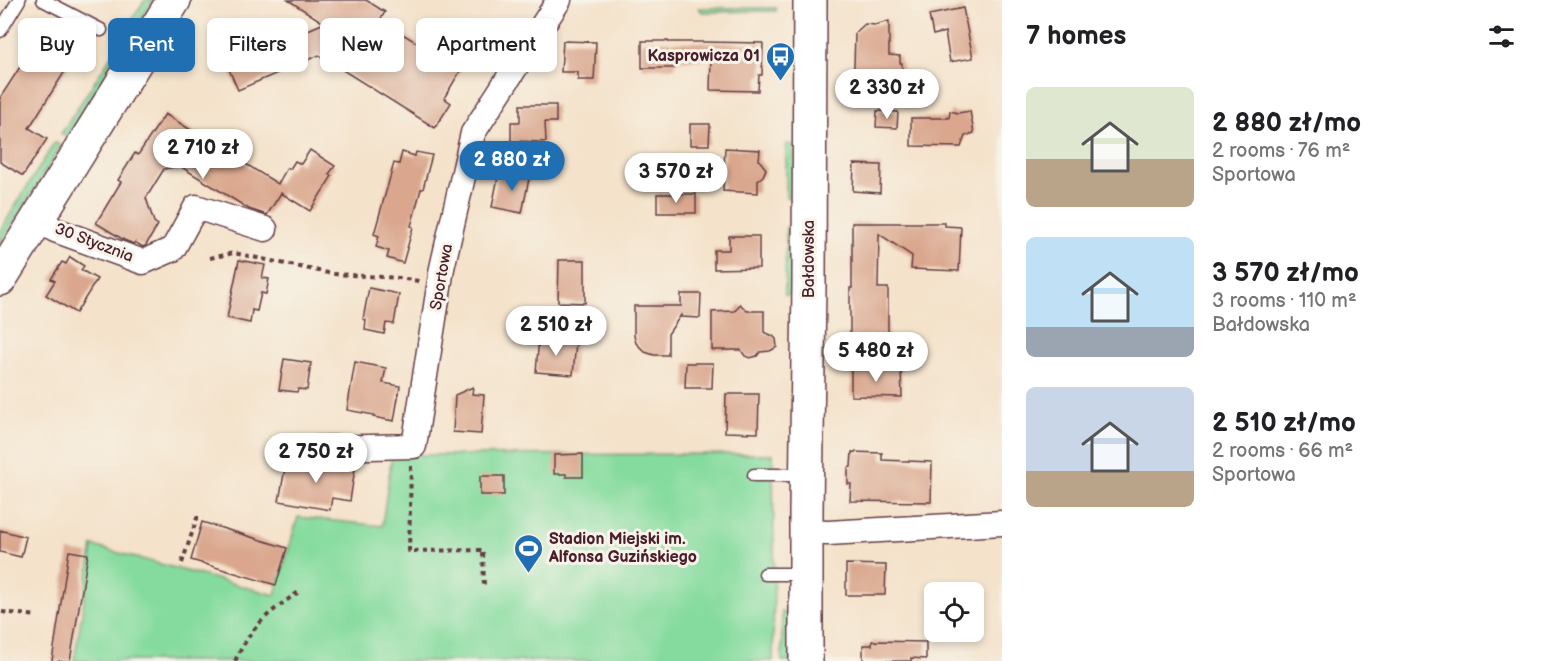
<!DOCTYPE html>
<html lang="en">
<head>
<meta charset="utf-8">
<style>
  :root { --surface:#fff; --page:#f6f6f6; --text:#202124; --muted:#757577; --accent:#1f6fb2 }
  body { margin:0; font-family:"Balsamiq Sans",sans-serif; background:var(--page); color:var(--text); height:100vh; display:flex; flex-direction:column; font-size:22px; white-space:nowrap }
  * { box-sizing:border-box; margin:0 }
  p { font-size:20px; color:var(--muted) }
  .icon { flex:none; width:33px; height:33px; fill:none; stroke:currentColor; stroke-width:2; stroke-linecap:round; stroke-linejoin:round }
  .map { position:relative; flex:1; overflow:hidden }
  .sheet { display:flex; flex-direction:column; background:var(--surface); width:540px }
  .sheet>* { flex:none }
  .guide { position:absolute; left:18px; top:18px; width:570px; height:54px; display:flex; gap:12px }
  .buttons { position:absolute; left:924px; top:582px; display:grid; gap:12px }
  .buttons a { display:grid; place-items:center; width:60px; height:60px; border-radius:9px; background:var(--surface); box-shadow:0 3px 9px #0003; font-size:30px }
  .price { position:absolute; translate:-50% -51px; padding:0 14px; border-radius:21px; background:#fff; color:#222; font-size:20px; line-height:39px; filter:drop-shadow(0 2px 3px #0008) }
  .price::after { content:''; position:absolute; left:50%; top:36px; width:18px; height:14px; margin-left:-9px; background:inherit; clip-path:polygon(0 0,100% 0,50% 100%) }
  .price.on { background:var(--accent); color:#fff }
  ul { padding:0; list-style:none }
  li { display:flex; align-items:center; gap:18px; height:150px; padding:0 24px }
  li span { display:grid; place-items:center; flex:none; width:168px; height:120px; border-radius:9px; color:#555 }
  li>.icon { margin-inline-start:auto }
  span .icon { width:72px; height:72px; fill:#fffc; stroke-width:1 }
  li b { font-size:26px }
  h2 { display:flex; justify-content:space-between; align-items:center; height:72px; padding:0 24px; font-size:26px }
  .tag { padding:0 21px; border-radius:9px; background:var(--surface); box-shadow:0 3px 9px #0003; font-size:21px; line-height:54px }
  .tag.on { background:var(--accent); color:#fff }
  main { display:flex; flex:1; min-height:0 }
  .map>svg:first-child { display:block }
  .green { fill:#85db9e; stroke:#687d64; stroke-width:1.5 }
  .building { fill:#daa78e }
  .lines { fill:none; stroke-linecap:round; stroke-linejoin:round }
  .lane-casing { stroke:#643c43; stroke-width:15 }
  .street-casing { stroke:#643c43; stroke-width:27 }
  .secondary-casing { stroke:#643c43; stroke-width:36 }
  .path { stroke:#643c43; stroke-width:4; stroke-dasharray:4.5 4.5; stroke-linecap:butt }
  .lane { stroke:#fff; stroke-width:12 }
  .street { stroke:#fff; stroke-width:24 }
  .secondary { stroke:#fff; stroke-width:33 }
  .labels { text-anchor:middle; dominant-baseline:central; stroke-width:6; stroke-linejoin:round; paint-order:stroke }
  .poi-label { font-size:16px; font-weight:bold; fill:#4a1f2b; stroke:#f7f3e8; text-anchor:end }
  .street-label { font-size:16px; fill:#4a1f2b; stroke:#f7f3e8 }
</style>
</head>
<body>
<main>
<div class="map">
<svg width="1002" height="661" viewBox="0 0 1002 661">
  <rect width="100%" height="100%" fill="#f7f3e8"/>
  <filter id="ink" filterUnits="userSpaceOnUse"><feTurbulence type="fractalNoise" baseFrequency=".0167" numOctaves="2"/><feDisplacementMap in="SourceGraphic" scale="12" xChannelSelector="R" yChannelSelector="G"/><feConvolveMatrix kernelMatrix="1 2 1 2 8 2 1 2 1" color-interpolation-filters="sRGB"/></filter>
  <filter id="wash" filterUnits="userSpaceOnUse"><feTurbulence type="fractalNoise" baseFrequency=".008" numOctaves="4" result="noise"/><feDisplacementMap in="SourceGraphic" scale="24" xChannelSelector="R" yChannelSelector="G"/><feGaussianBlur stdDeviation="1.35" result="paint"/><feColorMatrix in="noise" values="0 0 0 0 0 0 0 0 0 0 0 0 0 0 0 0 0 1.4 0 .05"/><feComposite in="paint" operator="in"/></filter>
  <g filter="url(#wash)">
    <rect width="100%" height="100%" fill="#f4e2ca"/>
    <path class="green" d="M145,0H153L132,33L125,30Z
      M699,8H776V11L702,12Z
      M115,50L116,58L67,137L61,134Z
      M55,142L61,146L0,244V231Z
      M786,144L794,145V198L786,197Z
      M786,227L794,228V294L785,295Z
      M773,454L774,553L773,661H74L93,546L275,595L298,517L382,526L392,455Z
      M782,612L791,615V661H782Z"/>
    <g id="blocks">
      <path class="building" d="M288,0H366L385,12L380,20L461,70L444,98L451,103L435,128L319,55L238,90L227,65L324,23Z
        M963,8L973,58L950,62L945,32L933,35L929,15Z
        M889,21V55L900,56V63H902V80L881,79L868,92H859L854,85L853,69L854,66L855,33L865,24L875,25Z
        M40,36L74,57L29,128L47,139L23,176L0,162V98Z
        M563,41L596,42L594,80H578V72H561Z
        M642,41H668V42H704L763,43L762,75H759L758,91L710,90L711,59L676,61V68H642Z
        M520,105H556V122H545L546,142L511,141V122H520Z
        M877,111L898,112L897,128L876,127Z
        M950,111L958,113L970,111L974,133L965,136L961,147L911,146V118H949Z
        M165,114L278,184L287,168L290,169L295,161L301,164L310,150L335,166L329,174L332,176L310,211L281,193L267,215L249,209L180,166L164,169L146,198L154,222L158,225L146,245L143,247L135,242L134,244L124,240L96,223L121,182L118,180L135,153L138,155Z
        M690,124H710L709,145H690Z
        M725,148L760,150L759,160L766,169L763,176L758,180V193L723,191Z
        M402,152L415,156L416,152L432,155L423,189H421L411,226L413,227L403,263L387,258L389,251L376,247L379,236L374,234L394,163L399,164Z
        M854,164L881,165L880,193L853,191Z
        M514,171L530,174L522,213L492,207L498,177L512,179Z
        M657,194H696V213H657Z
        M852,223H945V226L961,227L959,271L911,269L912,256L879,234L878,288H888V336H850V288H852Z
        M729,236H759V268L714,269V250H729Z
        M70,257L84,266L81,270L97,279L76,313L46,295L55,281L51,279L62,262L66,264Z
        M239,260L265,265L262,278L269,279L266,294L261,293L257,311L252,310L250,323L227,318Z
        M559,260H585V303L558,302Z
        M369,288L399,294L394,324L386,323L384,334L365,330L366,320L363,319Z
        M681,294H701L700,318L681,317V315L668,334V355H654L645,352L636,343L634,336V306H681Z
        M740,304L747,311H764V332L773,336L776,339L777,347L770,351L760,352L757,356L750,358L745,356L741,350H712V312L735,311Z
        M539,338L576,342L573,375L536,372Z
        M284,359L311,363L307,390L298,389L297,392L279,390Z
        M355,362L386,368L383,383L400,386L394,421L373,417L374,415L347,410Z
        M686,363H713L712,388H685Z
        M851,368L901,369L902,397L851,396Z
        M473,387L472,394L484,395L481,434L453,432L455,395Z
        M726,394H759L758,433L725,432Z
        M852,452L882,453V460L932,462L931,502L850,501L851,484H848V468L851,467Z
        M583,454V477H566V474H554V455Z
        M286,463H307L335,467V464L355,468L350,501L332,498L330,510L279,501Z
        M480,476H504V495H480Z
        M202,522L287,548L276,585L191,560Z
        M0,530L26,537L21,557L0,552Z
        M69,551L88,554L70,661H52Z
        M846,564L886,565L885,595H846Z
        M872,641L926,642V659L911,658V661H863V645H872Z"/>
    </g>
  </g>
  <g filter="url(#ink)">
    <use href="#blocks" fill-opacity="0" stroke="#643c43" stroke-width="1.5"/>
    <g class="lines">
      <defs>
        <path id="lane" d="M43,0L101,30
          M0,31L19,0
          M754,475H806
          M765,574H806"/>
        <path id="street" d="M37,219L55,230L143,262L173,249L196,207L265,229
          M280,449L414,446L442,268L473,133L559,0
          M806,532L828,533L1002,523"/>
        <path id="secondary" d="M0,279L174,0
          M806,661V511L809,285L810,0"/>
      </defs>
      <use href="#lane" class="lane-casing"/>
      <use href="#street" class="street-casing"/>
      <use href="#secondary" class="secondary-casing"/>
      <path class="path" d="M210,258L234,253L333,274L399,278L419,281
        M411,466L409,551L483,550L484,589
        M182,563L197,518H199
        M2,612L37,616
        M235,661C253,624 267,614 300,591"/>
      <use href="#lane" class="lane"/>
      <use href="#street" class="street"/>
      <use href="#secondary" class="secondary"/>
    </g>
  </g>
  <defs>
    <symbol id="bus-pin" viewBox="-11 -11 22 30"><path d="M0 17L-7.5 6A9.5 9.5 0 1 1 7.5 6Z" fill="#1f6fb2" stroke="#f7f3e8"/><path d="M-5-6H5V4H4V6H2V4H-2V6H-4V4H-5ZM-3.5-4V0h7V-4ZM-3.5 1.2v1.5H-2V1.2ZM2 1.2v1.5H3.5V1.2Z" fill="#fff"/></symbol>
    <symbol id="stadium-pin" viewBox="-11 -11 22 30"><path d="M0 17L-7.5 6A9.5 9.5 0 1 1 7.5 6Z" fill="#1f6fb2" stroke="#f7f3e8"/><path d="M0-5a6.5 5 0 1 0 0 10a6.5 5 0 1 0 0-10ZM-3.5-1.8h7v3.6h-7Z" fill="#fff"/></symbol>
  </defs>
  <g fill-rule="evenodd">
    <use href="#bus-pin" x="764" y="40" width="33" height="45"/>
    <use href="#stadium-pin" x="512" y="532" width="33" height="45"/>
  </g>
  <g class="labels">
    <g class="poi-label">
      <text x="760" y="56">Kasprowicza 01</text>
      <text x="549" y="539" text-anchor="start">Stadion Miejski im.<tspan x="549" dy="18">Alfonsa Guzińskiego</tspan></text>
    </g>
    <g class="street-label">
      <text transform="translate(94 243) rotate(21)">30 Stycznia</text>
      <text transform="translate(809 259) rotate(-90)">Bałdowska</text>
      <text transform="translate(442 277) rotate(-80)">Sportowa</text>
    </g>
  </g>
</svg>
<div class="buttons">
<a><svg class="icon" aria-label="locate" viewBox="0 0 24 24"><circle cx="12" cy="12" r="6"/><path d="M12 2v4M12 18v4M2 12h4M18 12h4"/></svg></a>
</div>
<b class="price" style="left:887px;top:120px">2 330 zł</b>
<b class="price" style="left:203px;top:180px">2 710 zł</b>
<b class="price on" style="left:512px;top:192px">2 880 zł</b>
<b class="price" style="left:676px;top:204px">3 570 zł</b>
<b class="price" style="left:556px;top:357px">2 510 zł</b>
<b class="price" style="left:876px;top:383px">5 480 zł</b>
<b class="price" style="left:316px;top:484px">2 750 zł</b>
<div class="guide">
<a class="tag">Buy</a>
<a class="tag on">Rent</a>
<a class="tag">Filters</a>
<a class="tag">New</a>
<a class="tag">Apartment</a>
</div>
</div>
<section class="sheet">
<h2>7 homes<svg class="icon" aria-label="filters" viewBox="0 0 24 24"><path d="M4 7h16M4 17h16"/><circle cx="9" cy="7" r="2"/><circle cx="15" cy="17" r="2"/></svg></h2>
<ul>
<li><span style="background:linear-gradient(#dfe7d0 60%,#b9a48a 0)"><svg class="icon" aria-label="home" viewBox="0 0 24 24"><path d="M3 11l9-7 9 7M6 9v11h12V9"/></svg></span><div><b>2 880 zł/mo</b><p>2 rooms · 76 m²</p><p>Sportowa</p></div></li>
<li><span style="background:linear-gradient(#bfe0f5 75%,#9aa5b1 0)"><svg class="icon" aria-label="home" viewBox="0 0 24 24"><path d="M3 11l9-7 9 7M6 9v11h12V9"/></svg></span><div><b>3 570 zł/mo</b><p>3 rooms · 110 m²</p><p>Bałdowska</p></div></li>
<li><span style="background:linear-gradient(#c9d6e8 70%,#b9a48a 0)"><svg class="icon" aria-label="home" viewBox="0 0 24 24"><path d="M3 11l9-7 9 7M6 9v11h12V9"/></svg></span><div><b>2 510 zł/mo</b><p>2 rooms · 66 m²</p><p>Sportowa</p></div></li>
</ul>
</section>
</main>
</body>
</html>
